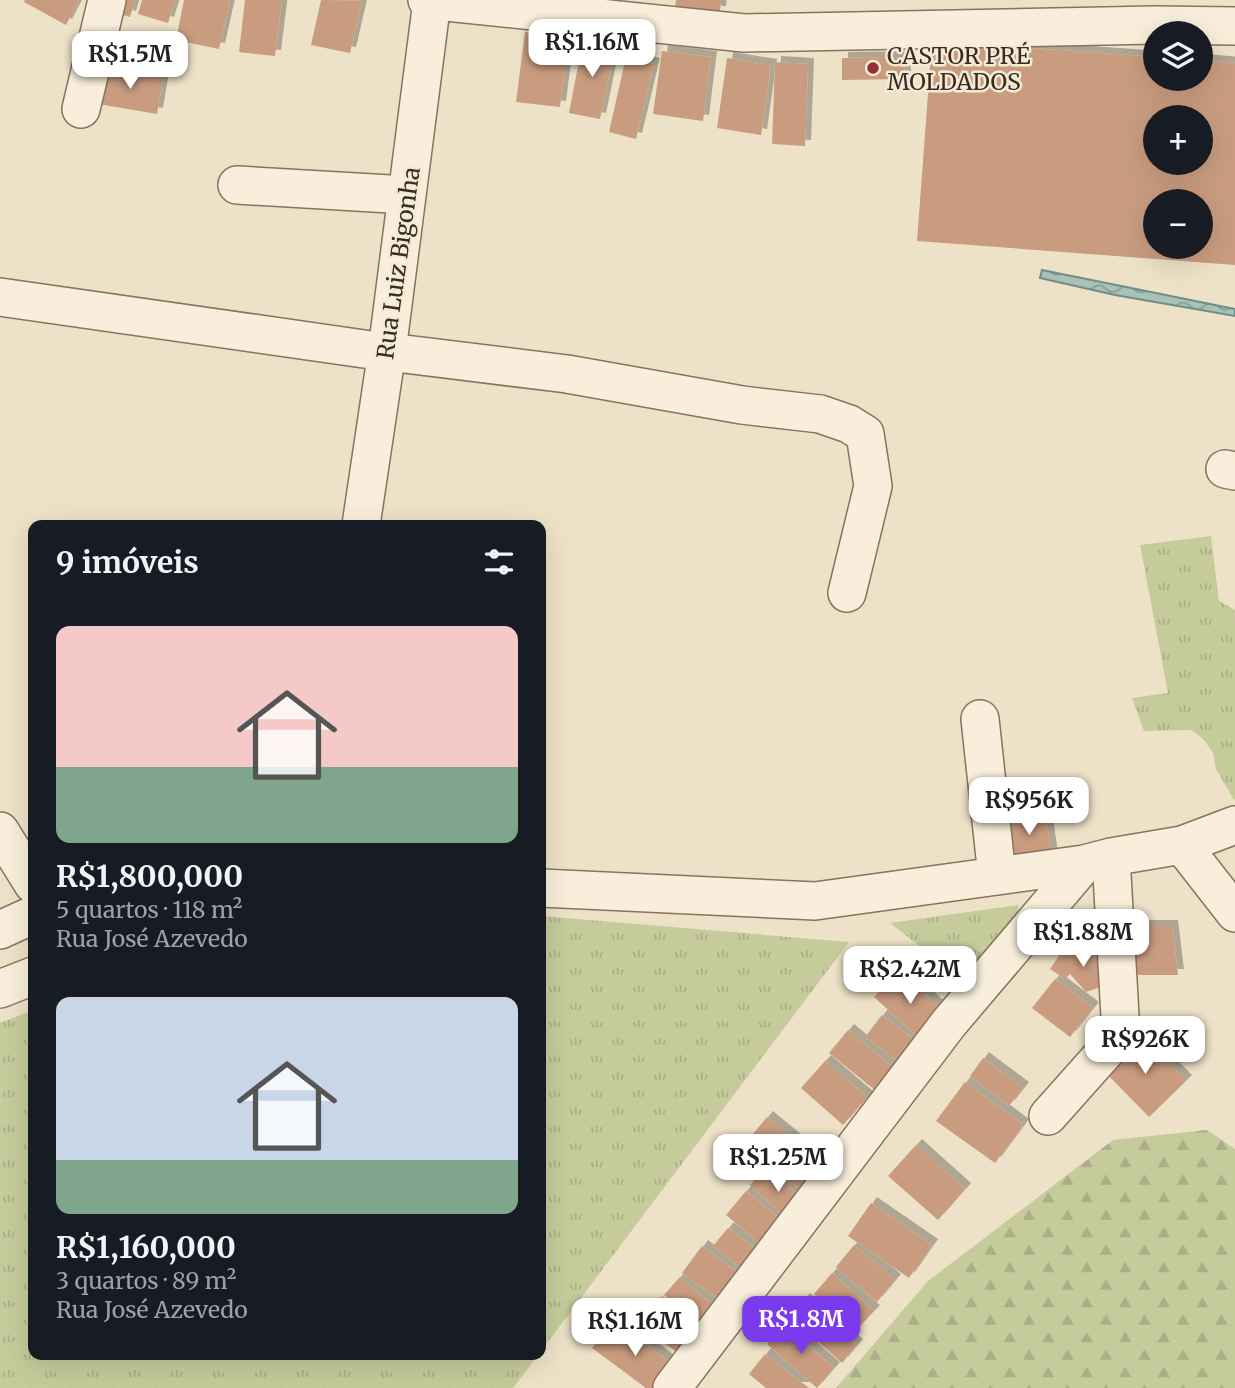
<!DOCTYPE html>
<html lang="pt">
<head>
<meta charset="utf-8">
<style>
  :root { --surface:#171b24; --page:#242831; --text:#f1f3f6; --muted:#9ea1a6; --accent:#7c3aed }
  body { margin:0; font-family:Merriweather,serif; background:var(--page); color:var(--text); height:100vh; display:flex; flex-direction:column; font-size:26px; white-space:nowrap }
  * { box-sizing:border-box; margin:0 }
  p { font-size:23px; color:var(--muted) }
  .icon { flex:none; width:38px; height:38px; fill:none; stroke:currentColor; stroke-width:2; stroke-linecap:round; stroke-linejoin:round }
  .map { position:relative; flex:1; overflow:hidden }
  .panel { position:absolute; left:28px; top:520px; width:518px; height:840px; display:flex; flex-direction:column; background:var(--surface); border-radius:14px; box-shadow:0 7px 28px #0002 }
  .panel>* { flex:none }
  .tools { position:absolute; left:1143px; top:21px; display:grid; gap:14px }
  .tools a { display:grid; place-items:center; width:70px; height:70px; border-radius:50%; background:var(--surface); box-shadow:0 7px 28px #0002; font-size:35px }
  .price { position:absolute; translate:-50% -60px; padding:0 16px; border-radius:14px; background:#fff; color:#222; font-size:23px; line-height:46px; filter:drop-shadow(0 2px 4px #0008) }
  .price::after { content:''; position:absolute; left:50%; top:42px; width:21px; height:16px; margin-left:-10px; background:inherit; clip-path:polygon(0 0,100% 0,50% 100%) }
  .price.active { background:var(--accent); color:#fff }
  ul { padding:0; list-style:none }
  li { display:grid; align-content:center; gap:14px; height:371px; padding:0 28px }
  li span { display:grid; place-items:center; height:217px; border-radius:14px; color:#555 }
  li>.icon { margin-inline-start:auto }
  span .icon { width:126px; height:126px; fill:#fffc; stroke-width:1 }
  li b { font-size:30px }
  h2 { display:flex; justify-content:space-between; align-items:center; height:84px; padding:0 28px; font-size:30px }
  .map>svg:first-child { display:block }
  .grass { fill:url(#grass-tufts) }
  .forest { fill:url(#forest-firs) }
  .water { fill:url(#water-waves); stroke:#6f8f86; stroke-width:2 }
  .building { fill:#c99c7f; fill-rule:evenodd; filter:url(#shadow) }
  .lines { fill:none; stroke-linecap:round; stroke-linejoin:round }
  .minor-casing { stroke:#88735d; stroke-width:40 }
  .minor { stroke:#f8eedb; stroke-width:37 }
  .poi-dot { fill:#943033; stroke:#f4ebd7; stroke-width:2.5 }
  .labels { text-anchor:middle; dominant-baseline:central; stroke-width:5; stroke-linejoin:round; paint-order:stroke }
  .poi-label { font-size:23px; fill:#392c20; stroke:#f4ebd7; text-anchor:start }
  .street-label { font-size:23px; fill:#392c20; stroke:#f4ebd7 }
</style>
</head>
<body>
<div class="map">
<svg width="1235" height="1388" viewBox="0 0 1235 1388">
  <defs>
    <pattern id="grass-tufts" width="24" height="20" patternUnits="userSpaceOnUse" patternTransform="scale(1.75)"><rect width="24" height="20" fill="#c6cb9c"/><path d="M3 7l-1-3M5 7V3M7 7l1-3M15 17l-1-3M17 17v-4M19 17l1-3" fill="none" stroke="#abae86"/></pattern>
    <pattern id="forest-firs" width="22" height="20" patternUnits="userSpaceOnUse" patternTransform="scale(1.75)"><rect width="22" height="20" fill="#c6cb9c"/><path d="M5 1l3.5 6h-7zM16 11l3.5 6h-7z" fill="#abae86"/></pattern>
    <pattern id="water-waves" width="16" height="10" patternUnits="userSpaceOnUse" patternTransform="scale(1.75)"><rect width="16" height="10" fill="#a8c1b9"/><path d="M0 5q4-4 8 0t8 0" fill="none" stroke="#8a9d96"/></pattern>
    <filter id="shadow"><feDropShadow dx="6" dy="-6" stdDeviation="0" flood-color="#0004"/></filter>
  </defs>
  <rect width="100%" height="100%" fill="#ede1c7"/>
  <path class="grass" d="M1211,536L1219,601L1235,610V799L1234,800L1216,769L1213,753L1204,740L1192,730L1144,731L1132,698L1168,693L1140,545Z
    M1018,905L1021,932L972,987L890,923Z
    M541,916L849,942L541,1351Z
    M33,1010V1354L538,1355L513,1388H0V1023Z"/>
  <path class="forest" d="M1207,1130L1235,1149V1388H836L928,1281L1113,1140Z"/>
  <path class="water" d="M1042,270L1235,309V316L1115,295L1040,278Z"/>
  <path class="building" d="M25,0H79L66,25L24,2Z
    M113,0H135L130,17L110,11Z
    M142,0H175L168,23L138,14Z
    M184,0H230L219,49L176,40Z
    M245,0H282L275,56L239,52Z
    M321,0L362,1L350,53L311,45Z
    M676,0H721L720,12L675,8Z
    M525,32L569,37L560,107L516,102Z
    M583,40L615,46L600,119L569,113Z
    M932,41L1155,57V79H1200V60L1235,63V265L917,241ZM1155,117H1200V163H1155ZM1155,201H1200V247H1155Z
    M662,51L711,57L703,121L653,114Z
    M626,57L654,64L636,139L609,132Z
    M904,57L905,79L842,80V58Z
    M727,58L771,65L761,135L717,128Z
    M775,62L808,64L805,146L772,144Z
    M104,68L163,78L157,114L98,104Z
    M1045,810L1052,859L1012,864L1005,816Z
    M1126,926H1172L1178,975H1128Z
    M1105,951L1107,985L1086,992L1070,974L1065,979L1050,969L1061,953Z
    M898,970L946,1014L922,1041L874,997Z
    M1055,979L1093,1008L1070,1037L1032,1008Z
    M882,1015L915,1041L899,1062L865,1037Z
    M848,1030L894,1068L876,1091L829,1053Z
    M1141,1035L1186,1081L1149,1117L1104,1071Z
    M983,1058L1023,1088L1009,1106L970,1076Z
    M825,1061L867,1097L843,1125L801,1088Z
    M965,1082L1023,1125L995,1163L936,1121Z
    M767,1117L830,1169L808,1196L744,1145Z
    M916,1145L965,1189L938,1220L888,1176Z
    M767,1166L806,1202L789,1221L750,1185Z
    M746,1191L787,1224L767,1249L726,1215Z
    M871,1203L932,1245L909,1278L848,1236Z
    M728,1228L762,1254L747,1273L713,1246Z
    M854,1245L895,1280L877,1302L836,1267Z
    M702,1246L743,1277L724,1303L682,1273Z
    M832,1273L874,1311L854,1332L814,1294Z
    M680,1277L721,1312L705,1330L664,1295Z
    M804,1299L857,1345L842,1363L789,1316Z
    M656,1302L700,1336L683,1357L640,1324Z
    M613,1320L679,1369L665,1388H646L592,1348Z
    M784,1325L834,1368L817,1388L767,1344Z
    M765,1354L809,1388H766L749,1374Z"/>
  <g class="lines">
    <defs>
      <path id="minor" d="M427,0L744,33L1155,25L1235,26
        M81,109L107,0
        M237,185L407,195
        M0,297L364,349L567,374L742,405L820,414L849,424L865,434L873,486L847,593
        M1225,469L1235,471
        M361,525L387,351L432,1
        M980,719L997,876
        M0,831L33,884
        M1182,845L1235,913
        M541,888L815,901L1084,864L1111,857L1182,845L1235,825
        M0,930L33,915
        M0,989L33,976
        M1048,1116L1121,1034L1111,857
        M672,1388L949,1023L1084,864"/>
    </defs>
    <use href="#minor" class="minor-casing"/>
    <use href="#minor" class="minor"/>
  </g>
  <circle class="poi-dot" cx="873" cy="68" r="7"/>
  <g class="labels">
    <g class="poi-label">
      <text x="887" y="55">CASTOR PRÉ<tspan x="887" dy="26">MOLDADOS</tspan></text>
    </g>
    <g class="street-label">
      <text transform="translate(398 263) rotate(-82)">Rua Luiz Bigonha</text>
    </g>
  </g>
</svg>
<div class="tools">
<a><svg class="icon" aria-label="layers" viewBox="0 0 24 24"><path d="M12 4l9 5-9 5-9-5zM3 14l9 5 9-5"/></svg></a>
<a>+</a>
<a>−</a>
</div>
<b class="price" style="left:592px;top:79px">R$1.16M</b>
<b class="price" style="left:130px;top:91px">R$1.5M</b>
<b class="price" style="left:1029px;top:837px">R$956K</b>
<b class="price" style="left:1083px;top:969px">R$1.88M</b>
<b class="price" style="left:910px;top:1006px">R$2.42M</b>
<b class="price" style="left:1145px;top:1076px">R$926K</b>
<b class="price" style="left:778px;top:1194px">R$1.25M</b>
<b class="price active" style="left:801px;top:1356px">R$1.8M</b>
<b class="price" style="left:635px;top:1358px">R$1.16M</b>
<section class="panel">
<h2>9 imóveis<svg class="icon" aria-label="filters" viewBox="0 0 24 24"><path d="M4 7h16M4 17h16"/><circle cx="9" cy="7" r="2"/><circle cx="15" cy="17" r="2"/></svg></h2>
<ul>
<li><span style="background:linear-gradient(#f6c9c9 65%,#7fa58c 0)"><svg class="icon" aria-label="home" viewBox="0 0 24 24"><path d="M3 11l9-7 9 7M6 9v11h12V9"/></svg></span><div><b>R$1,800,000</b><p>5 quartos · 118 m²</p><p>Rua José Azevedo</p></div></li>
<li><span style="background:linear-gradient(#c9d6e8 75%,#7fa58c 0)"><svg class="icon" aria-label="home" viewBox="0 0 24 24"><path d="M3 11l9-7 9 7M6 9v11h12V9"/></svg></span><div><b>R$1,160,000</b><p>3 quartos · 89 m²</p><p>Rua José Azevedo</p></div></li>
</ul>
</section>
</div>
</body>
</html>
